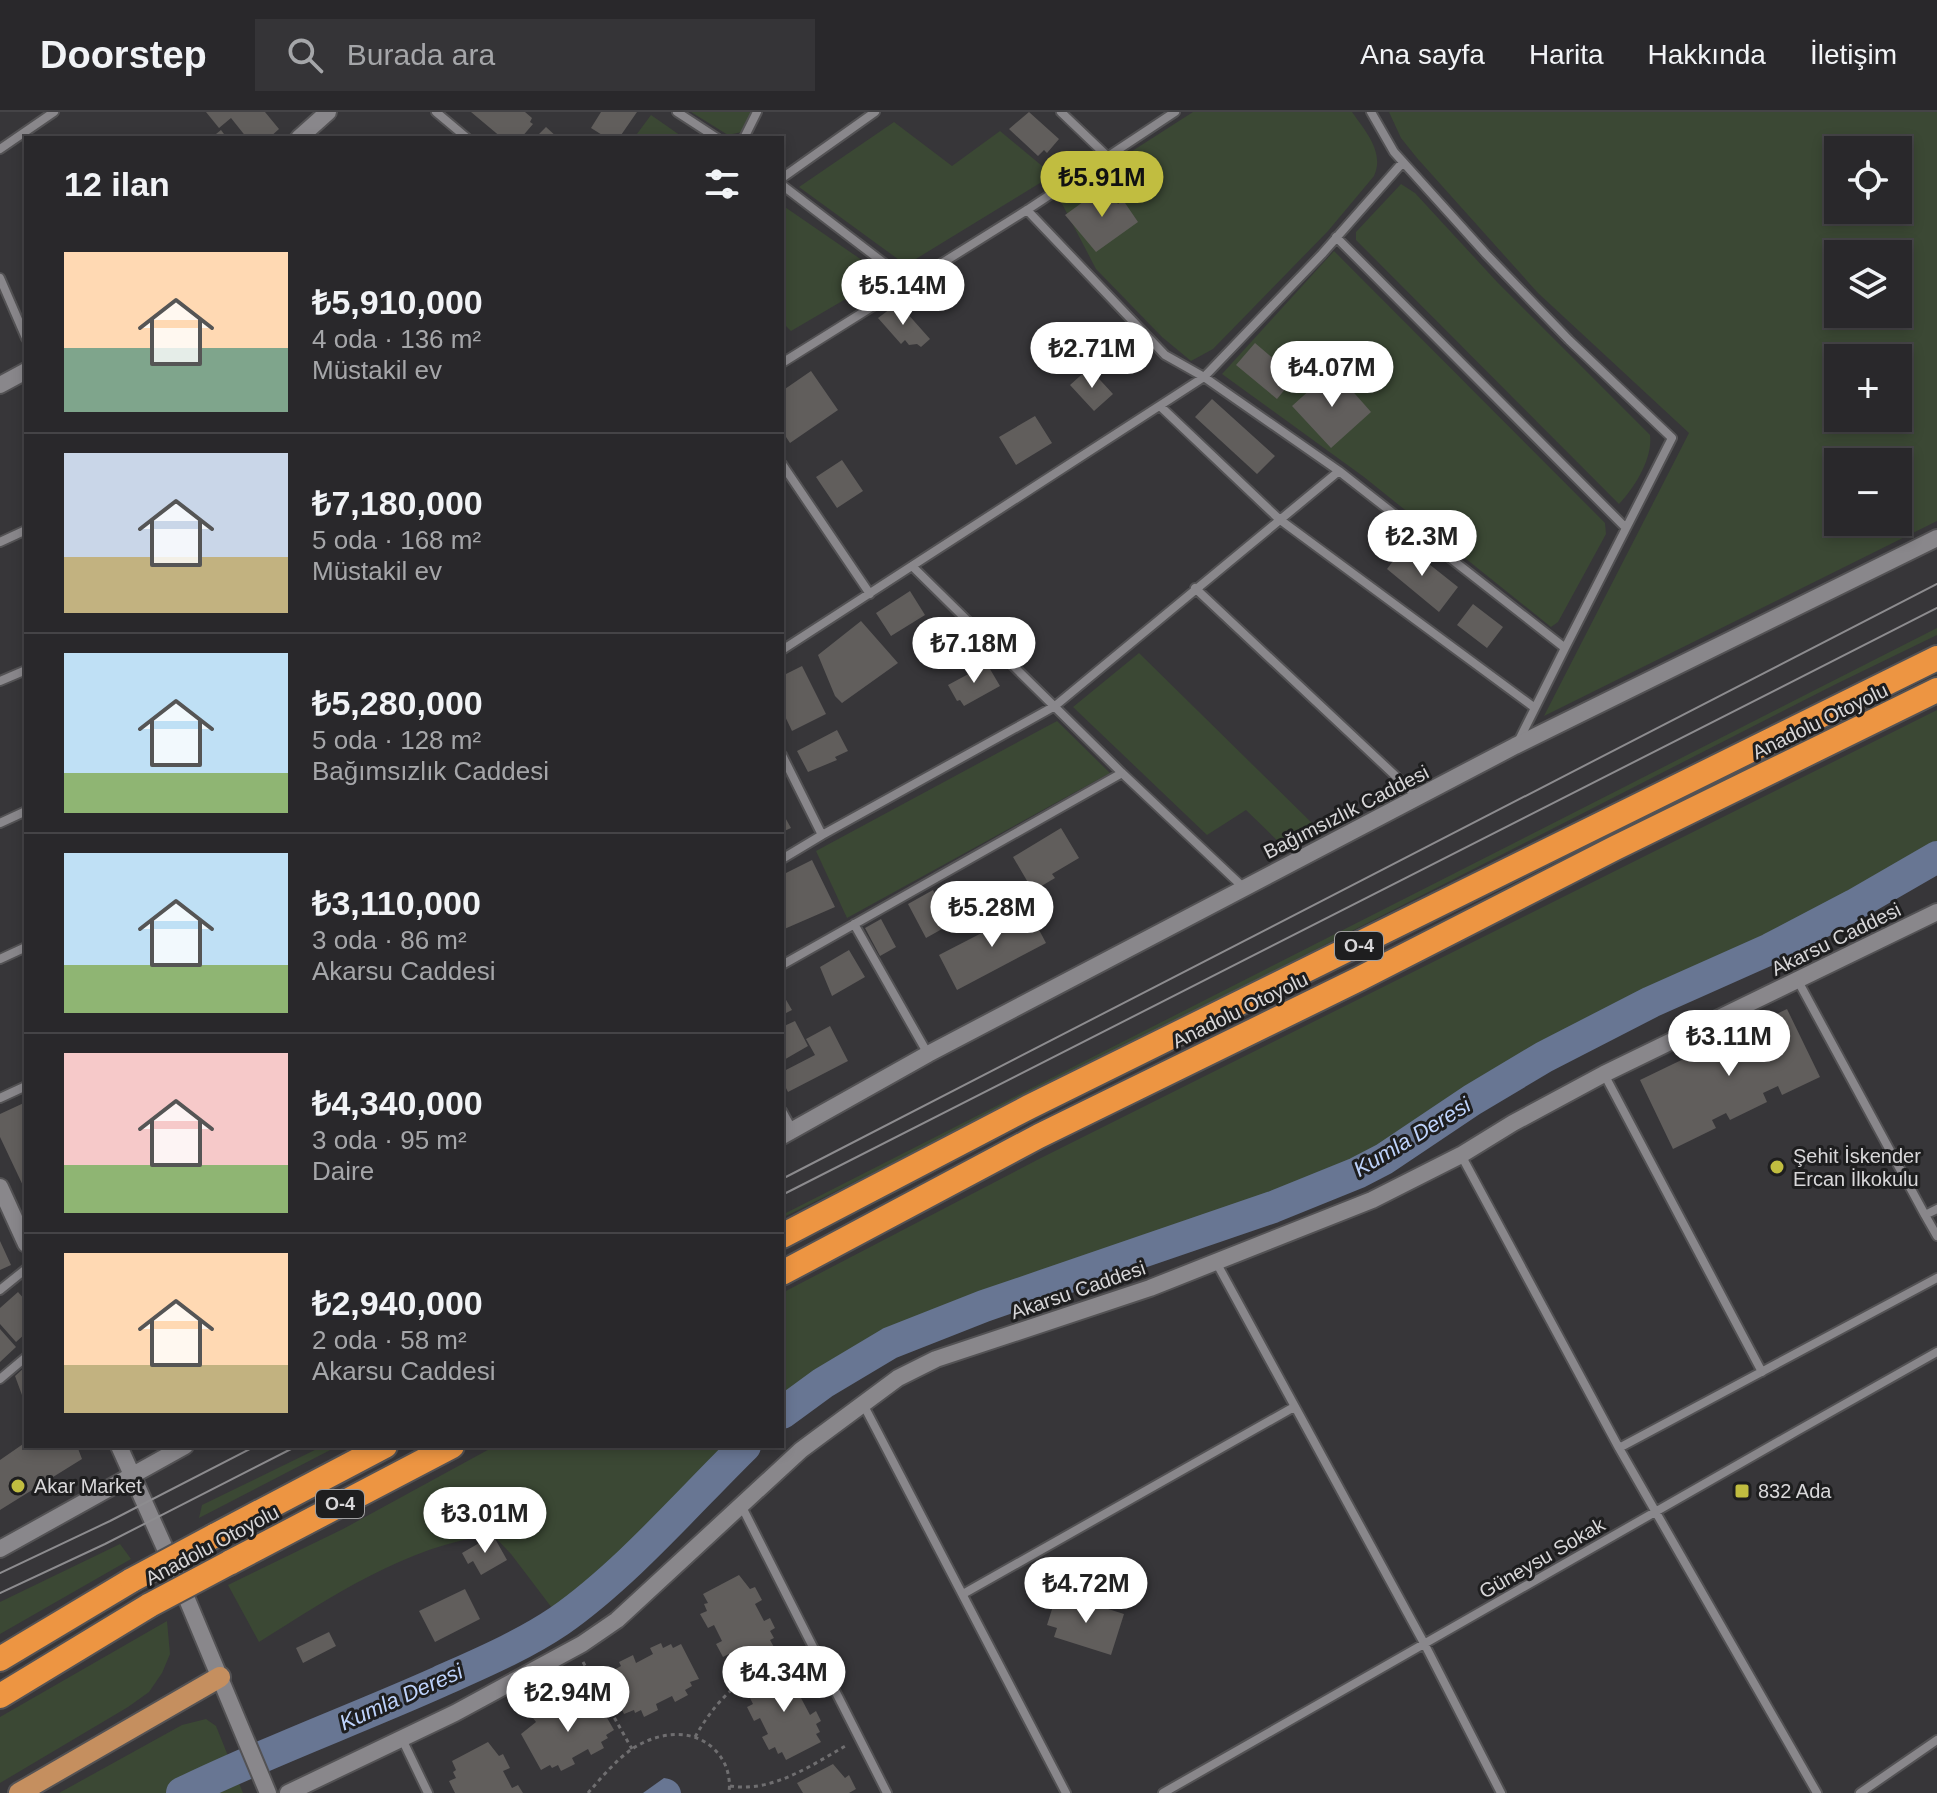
<!DOCTYPE html>
<html lang="tr">
<head>
<meta charset="utf-8">
<style>
  :root { --surface:#29282b; --page:#353437; --text:#f1f3f6; --muted:#a5a6a9; --line:#454447; --accent:#c1bd40 }
  body { margin:0; font-family:Arial,sans-serif; background:var(--page); color:var(--text); height:100vh; display:flex; flex-direction:column; font-size:30px; white-space:nowrap }
  * { box-sizing:border-box; margin:0 }
  p { font-size:26px; color:var(--muted) }
  .icon { flex:none; width:44px; height:44px; fill:none; stroke:currentColor; stroke-width:2; stroke-linecap:round; stroke-linejoin:round }
  .map { position:relative; flex:1; overflow:hidden }
  .sheet { position:absolute; left:24px; top:24px; width:760px; height:1312px; display:flex; flex-direction:column; background:var(--surface); border-radius:0px; box-shadow:0 4px 12px #0003,0 0 0 2px var(--line) }
  .sheet>* { flex:none }
  .tools { position:absolute; left:1824px; top:24px; display:grid; gap:16px }
  .tools a { display:grid; place-items:center; width:88px; height:88px; border-radius:0px; background:var(--surface); box-shadow:0 4px 12px #0003,0 0 0 2px var(--line); font-size:40px }
  .price { position:absolute; translate:-50% -68px; padding:0 18px; border-radius:28px; background:#fff; color:#222; font-size:26px; line-height:52px; filter:drop-shadow(0 2px 4px #0008) }
  .price::after { content:''; position:absolute; left:50%; top:48px; width:24px; height:18px; margin-left:-12px; background:inherit; clip-path:polygon(0 0,100% 0,50% 100%) }
  .price.on { background:var(--accent); color:#111 }
  ul { padding:0; list-style:none }
  li { display:flex; align-items:center; gap:24px; height:200px; padding:0 40px }
  li+li { border-top:2px solid var(--line) }
  li span { display:grid; place-items:center; flex:none; width:224px; height:160px; border-radius:0px; color:#555 }
  li>.icon { margin-inline-start:auto }
  span .icon { width:96px; height:96px; fill:#fffc; stroke-width:1 }
  li b { font-size:34px }
  h2 { display:flex; justify-content:space-between; align-items:center; height:96px; padding:0 40px; font-size:34px }
  header { display:flex; align-items:center; gap:48px; box-sizing:border-box; height:112px; padding:0 40px; background:var(--surface); border-bottom:2px solid var(--line) }
  header strong { font-size:38px }
  nav { display:flex; gap:44px; margin-inline-start:auto; font-size:28px }
  .search { width:560px; height:72px; background:var(--page); display:flex; align-items:center; gap:20px; box-sizing:border-box; padding:0 28px; border-radius:0px; color:var(--muted); font-size:30px }
  .map>svg:first-child { display:block }
  .green { fill:#3b4834; fill-rule:evenodd }
  .water { fill:#687693 }
  .lines { fill:none; stroke-linecap:round; stroke-linejoin:round }
  .river { stroke:#687693; stroke-width:32 }
  .building { fill:#615e5c }
  .street-casing { stroke:#535254; stroke-width:12 }
  .secondary-casing { stroke:#535254; stroke-width:20 }
  .primary-casing { stroke:#535254; stroke-width:24 }
  .highway-casing { stroke:#535254; stroke-width:28 }
  .path { stroke:#6f6e70; stroke-width:3; stroke-dasharray:4 4; stroke-linecap:butt }
  .street { stroke:#89878b; stroke-width:8 }
  .secondary { stroke:#89878b; stroke-width:16 }
  .primary { stroke:#c58f5f; stroke-width:20 }
  .highway { stroke:#ed9542; stroke-width:24 }
  .tram { stroke:#8d8c8f; stroke-width:2 }
  .highway-bridge-casing { stroke:#535254; stroke-width:28; stroke-linecap:butt }
  .highway-bridge { stroke:#ed9542; stroke-width:24 }
  .poi-dot { fill:#c1bd40; stroke:#1e1e1f; stroke-width:3 }
  .labels { text-anchor:middle; dominant-baseline:central; stroke-width:6; stroke-linejoin:round; paint-order:stroke }
  .shield { fill:#1e1e1f; stroke:#a0a0a1; stroke-width:2 }
  .shield-label { font-size:18px; font-weight:bold; fill:#d8d7d9 }
  .street-label { font-size:20px; fill:#d8d7d9; stroke:#1e1e1f }
  .poi-label { font-size:20px; fill:#d8d7d9; stroke:#1e1e1f; text-anchor:start }
  .water-label { font-size:22px; font-style:italic; fill:#bed3fc; stroke:#1e1e1f }
</style>
</head>
<body>
<header>
<strong>Doorstep</strong>
<div class="search"><svg class="icon" aria-label="search" viewBox="0 0 24 24"><circle cx="10" cy="10" r="6"/><path d="M15 15l6 6"/></svg>Burada ara</div>
<nav><a>Ana sayfa</a><a>Harita</a><a>Hakkında</a><a>İletişim</a></nav>
</header>
<div class="map">
<svg width="1937" height="1681" viewBox="0 0 1937 1681">
  <rect width="100%" height="100%" fill="#373639"/>
  <path class="green" d="M691,0H751L742,20L728,23Z
    M1193,0H1352C1365,19 1385,40 1374,64L1328,119L1213,237L1191,249L1162,225L1096,157L1059,86Z
    M1389,0H1937V409L1544,604L1689,321L1538,181L1417,46L1401,26ZM1838,38H1898V98H1838ZM1838,142H1898V202H1838ZM1838,246H1898V306H1838ZM1838,350H1898V410H1838Z
    M651,3L684,26H634Z
    M894,10L952,54L1000,19L1053,63L906,153L799,75Z
    M1401,72L1415,81L1498,171L1650,323C1653,346 1635,375 1619,392L1356,128V120Z
    M782,93L885,164L791,219L782,210Z
    M1334,139L1605,411L1606,422L1558,510L1551,515L1364,365L1222,262Z
    M1937,516V523L1834,573L1054,971L782,1106V1103Z
    M1139,541L1318,717L1285,736L1246,698L1207,723L1073,595Z
    M1937,598V731L1847,784L1671,869L1555,930L1441,996L1380,1038L1342,1059L899,1216L846,1242L782,1289V1181L1037,1048Z
    M1057,609L1110,661L847,806L816,739Z
    M323,1334H338L199,1406L202,1393Z
    M495,1334H731L587,1474L552,1496L511,1442L493,1423C407,1433 331,1485 259,1530L228,1473L343,1417Z
    M120,1432L131,1447L0,1522V1490Z
    M167,1509L170,1542L162,1561L149,1580L128,1595L0,1671V1605Z
    M206,1607L216,1614L243,1681H59L182,1613Z"/>
  <path class="water" d="M664,1666C673,1667 680,1672 681,1681H643Z"/>
  <g class="lines">
    <path class="river" d="M782,1301L823,1271L890,1231L984,1194L1273,1095L1357,1061L1384,1047L1472,988L1544,945L1651,890L1770,837L1854,793L1937,745
      M182,1681C266,1640 354,1608 439,1570C479,1552 522,1534 559,1509C625,1463 687,1391 745,1334"/>
  </g>
  <path class="building" d="M206,0H265L279,17L269,26H247L231,6L219,16Z
    M471,0H525L532,6L530,10L533,12L521,26H502Z
    M601,0H637L619,26H607L591,16Z
    M1029,0L1059,27L1047,41L1044,38L1038,44L1009,17Z
    M546,15L558,26H535Z
    M221,18L227,26H211Z
    M1105,74L1118,92L1123,88L1138,110L1096,140L1065,103Z
    M898,191L930,227L921,235L917,232L909,233L905,228L901,232L878,206Z
    M1255,231L1295,265L1277,287L1236,253Z
    M1089,256L1113,282L1094,299L1070,273Z
    M1333,257L1371,300L1331,336L1292,294Z
    M811,259L838,298L790,331L782,319V279Z
    M1212,287L1275,344L1257,362L1195,305Z
    M1035,304L1052,331L1016,353L999,325Z
    M842,348L863,379L837,396L816,365Z
    M1405,433L1458,475L1439,500L1387,457Z
    M910,479L925,503L891,524L876,501Z
    M1473,492L1503,515L1487,536L1457,513Z
    M861,509L898,551L842,591L835,584L818,543Z
    M987,552L1000,574L964,594L960,588L957,589L948,573Z
    M802,554L826,602L792,619L782,598V564Z
    M837,618L848,639L835,645L837,648L808,660L797,639Z
    M782,700L791,716L782,720Z
    M1061,716L1079,746L1052,762L1055,766L1033,779L1013,745Z
    M812,748L835,795L782,818V763Z
    M933,778L951,812L926,826L908,792Z
    M1028,797L1046,831L957,878L939,843Z
    M881,807L896,835L880,844L865,816Z
    M849,838L865,865L832,884L820,855Z
    M782,881L792,898L782,903Z
    M1787,897L1820,965L1782,983L1778,974L1763,981L1767,990L1730,1008L1726,1001L1712,1008L1716,1016L1673,1037L1640,968Z
    M795,909L808,934L782,949V915Z
    M830,914L848,949L788,980L782,968V960L815,943L806,927Z
    M26,990V1080L0,1025V1002Z
    M0,1129L11,1153L0,1158Z
    M18,1180L26,1189V1221L16,1230L0,1212V1196Z
    M0,1217L16,1235L0,1250Z
    M26,1254V1294L15,1264Z
    M26,1330V1334H77L82,1347L0,1398V1348Z
    M493,1423L507,1448L481,1463L473,1449L468,1452L462,1441Z
    M739,1463L750,1477L755,1475L762,1488L755,1492L764,1509L770,1506L775,1516L770,1519L774,1526L770,1528L775,1537L740,1555L736,1547L732,1549L729,1542L723,1545L716,1532L722,1529L714,1513L708,1516L700,1502L707,1499L704,1492L708,1491L703,1482Z
    M465,1477L480,1507L435,1530L419,1499Z
    M1067,1484L1124,1502L1111,1543L1054,1525L1057,1516L1047,1513L1053,1494L1063,1497Z
    M329,1520L336,1534L303,1551L296,1536Z
    M661,1531L663,1536L671,1532L673,1536L681,1532L699,1567L690,1570L692,1574L685,1578L688,1583L675,1590L672,1584L656,1592L658,1598L644,1605L641,1598L635,1601L634,1598L624,1602L606,1566L615,1561L614,1558L621,1554L619,1550L633,1543L636,1551L653,1542L650,1536Z
    M785,1556L790,1565L793,1563L797,1571L801,1568L808,1582L801,1586L810,1603L816,1599L821,1609L816,1612L820,1620L816,1622L821,1630L786,1648L782,1640L778,1642L775,1635L769,1638L762,1625L768,1622L760,1606L754,1609L747,1595L753,1592L750,1586L754,1584L749,1575Z
    M574,1584L577,1590L584,1585L586,1589L595,1585L614,1618L606,1623L608,1626L601,1630L604,1636L591,1643L588,1637L572,1646L575,1652L561,1659L558,1653L552,1656L550,1653L541,1658L521,1622L536,1610L533,1606L547,1599L551,1606L567,1596L564,1590Z
    M488,1630L499,1644L503,1642L510,1656L503,1659L512,1676L518,1673L523,1681H455L449,1669L456,1666L453,1660L456,1658L452,1649Z
    M833,1652L845,1666L849,1663L856,1677L849,1681H803L797,1671Z"/>
  <g class="lines">
    <defs>
      <path id="street" d="M436,0L467,26
        M677,0L717,26
        M1061,0L1107,44
        M1371,0L1394,40L1486,142L1569,228L1672,326L1565,536
        M744,26L757,0
        M0,37L54,0
        M782,66L875,0
        M782,73L910,171
        M1027,98L1165,243L1204,265L1339,359L1565,536L1535,596
        M1336,125L1626,416
        M0,166L26,226
        M782,251L1027,98L1175,0
        M1160,294L1279,407L1535,596L1518,630
        M782,352L870,482
        M0,430L26,418
        M912,454L1122,661L1244,776
        M1195,476L1418,685
        M782,538L1204,265L1322,142L1403,50
        M0,569L26,558
        M782,643L822,723
        M0,711L26,699
        M782,747L822,723L1055,594L1339,359
        M854,812L928,942
        M0,847L26,835
        M782,853L1122,661
        M1798,869L1925,1103L1937,1097
        M1604,962L1762,1260
        M0,986L26,974
        M782,999L793,1019
        M1461,1043L1619,1336L1817,1681
        M1925,1103L1937,1124
        M1216,1150L1425,1533L1501,1681
        M0,1178L26,1157
        M0,1267L26,1245
        M863,1292L1066,1681
        M1619,1336L1937,1166
        M741,1393L887,1681
        M963,1482L1294,1295
        M402,1627L428,1681
        M1163,1681C1422,1535 1678,1385 1937,1240
        M1860,1681L1937,1628"/>
      <path id="secondary" d="M299,26L328,0
        M0,273L26,259
        M782,1024L928,942L1515,634L1937,426
        M0,1075L26,1132
        M119,1334L176,1461L268,1681
        M0,1437L185,1334
        M288,1681L455,1601L582,1532L617,1508L801,1338L898,1266L936,1247L1150,1176L1372,1088L1461,1043L1513,1011L1604,962L1937,800"/>
      <path id="primary" d="M19,1681L220,1565"/>
      <path id="highway" d="M782,1124L1029,995L1937,546
        M782,1161L1039,1024L1359,867L1615,736L1937,578
        M214,1424L385,1334
        M229,1451L452,1334
        M0,1547L132,1468
        M0,1584L150,1493"/>
    </defs>
    <use href="#street" class="street-casing"/>
    <use href="#secondary" class="secondary-casing"/>
    <use href="#primary" class="primary-casing"/>
    <use href="#highway" class="highway-casing"/>
    <path class="path" d="M583,1550L632,1637
      M695,1625C723,1576 750,1561 799,1536
      M730,1674C772,1681 812,1653 847,1633
      M588,1681C601,1666 616,1648 632,1637C656,1621 690,1615 713,1636C726,1648 731,1664 729,1681"/>
    <use href="#street" class="street"/>
    <use href="#secondary" class="secondary"/>
    <use href="#primary" class="primary"/>
    <use href="#highway" class="highway"/>
    <path class="tram" d="M782,1067L1937,472
      M782,1083L1937,496
      M0,1461L110,1409L256,1334
      M0,1481L105,1432L297,1334"/>
    <defs>
      <path id="highway-bridge" d="M132,1468L214,1424
        M150,1493L229,1451"/>
    </defs>
    <use href="#highway-bridge" class="highway-bridge-casing"/>
    <use href="#highway-bridge" class="highway-bridge"/>
  </g>
  <g class="poi-dot">
    <circle cx="1777" cy="1055" r="8"/>
    <circle cx="18" cy="1374" r="8"/>
    <rect x="1734" y="1371" width="16" height="16" rx="4"/>
  </g>
  <g class="labels">
    <g class="shield">
      <rect x="1335" y="820" width="48" height="28" rx="6"/>
      <rect x="316" y="1378" width="48" height="28" rx="6"/>
    </g>
    <g class="shield-label">
      <text x="1359" y="834">O-4</text>
      <text x="340" y="1392">O-4</text>
    </g>
    <g class="street-label">
      <text transform="translate(1820 609) rotate(-26)">Anadolu Otoyolu</text>
      <text transform="translate(1346 700) rotate(-27)">Bağımsızlık Caddesi</text>
      <text transform="translate(1836 827) rotate(-26)">Akarsu Caddesi</text>
      <text transform="translate(1240 898) rotate(-26)">Anadolu Otoyolu</text>
      <text transform="translate(1078 1178) rotate(-19)">Akarsu Caddesi</text>
      <text transform="translate(212 1433) rotate(-28)">Anadolu Otoyolu</text>
      <text transform="translate(1542 1446) rotate(-30)">Güneysu Sokak</text>
    </g>
    <g class="poi-label">
      <text x="1793" y="1044">Şehit İskender<tspan x="1793" dy="23">Ercan İlkokulu</tspan></text>
      <text x="34" y="1374">Akar Market</text>
      <text x="1758" y="1379">832 Ada</text>
    </g>
    <g class="water-label">
      <text transform="translate(1412 1025) rotate(-31)">Kumla Deresi</text>
      <text transform="translate(401 1585) rotate(-24)">Kumla Deresi</text>
    </g>
  </g>
</svg>
<div class="tools">
<a><svg class="icon" aria-label="locate" viewBox="0 0 24 24"><circle cx="12" cy="12" r="6"/><path d="M12 2v4M12 18v4M2 12h4M18 12h4"/></svg></a>
<a><svg class="icon" aria-label="layers" viewBox="0 0 24 24"><path d="M12 4l9 5-9 5-9-5zM3 14l9 5 9-5"/></svg></a>
<a>+</a>
<a>−</a>
</div>
<b class="price on" style="left:1102px;top:107px">₺5.91M</b>
<b class="price" style="left:903px;top:215px">₺5.14M</b>
<b class="price" style="left:1092px;top:278px">₺2.71M</b>
<b class="price" style="left:1332px;top:297px">₺4.07M</b>
<b class="price" style="left:1422px;top:466px">₺2.3M</b>
<b class="price" style="left:974px;top:573px">₺7.18M</b>
<b class="price" style="left:992px;top:837px">₺5.28M</b>
<b class="price" style="left:1729px;top:966px">₺3.11M</b>
<b class="price" style="left:485px;top:1443px">₺3.01M</b>
<b class="price" style="left:1086px;top:1513px">₺4.72M</b>
<b class="price" style="left:784px;top:1602px">₺4.34M</b>
<b class="price" style="left:568px;top:1622px">₺2.94M</b>
<section class="sheet">
<h2>12 ilan<svg class="icon" aria-label="filters" viewBox="0 0 24 24"><path d="M4 7h16M4 17h16"/><circle cx="9" cy="7" r="2"/><circle cx="15" cy="17" r="2"/></svg></h2>
<ul>
<li><span style="background:linear-gradient(#ffd9b3 60%,#7fa58c 0)"><svg class="icon" aria-label="home" viewBox="0 0 24 24"><path d="M3 11l9-7 9 7M6 9v11h12V9"/></svg></span><div><b>₺5,910,000</b><p>4 oda · 136 m²</p><p>Müstakil ev</p></div></li>
<li><span style="background:linear-gradient(#c9d6e8 65%,#c2b280 0)"><svg class="icon" aria-label="home" viewBox="0 0 24 24"><path d="M3 11l9-7 9 7M6 9v11h12V9"/></svg></span><div><b>₺7,180,000</b><p>5 oda · 168 m²</p><p>Müstakil ev</p></div></li>
<li><span style="background:linear-gradient(#bfe0f5 75%,#8fb573 0)"><svg class="icon" aria-label="home" viewBox="0 0 24 24"><path d="M3 11l9-7 9 7M6 9v11h12V9"/></svg></span><div><b>₺5,280,000</b><p>5 oda · 128 m²</p><p>Bağımsızlık Caddesi</p></div></li>
<li><span style="background:linear-gradient(#bfe0f5 70%,#8fb573 0)"><svg class="icon" aria-label="home" viewBox="0 0 24 24"><path d="M3 11l9-7 9 7M6 9v11h12V9"/></svg></span><div><b>₺3,110,000</b><p>3 oda · 86 m²</p><p>Akarsu Caddesi</p></div></li>
<li><span style="background:linear-gradient(#f6c9c9 70%,#8fb573 0)"><svg class="icon" aria-label="home" viewBox="0 0 24 24"><path d="M3 11l9-7 9 7M6 9v11h12V9"/></svg></span><div><b>₺4,340,000</b><p>3 oda · 95 m²</p><p>Daire</p></div></li>
<li><span style="background:linear-gradient(#ffd9b3 70%,#c2b280 0)"><svg class="icon" aria-label="home" viewBox="0 0 24 24"><path d="M3 11l9-7 9 7M6 9v11h12V9"/></svg></span><div><b>₺2,940,000</b><p>2 oda · 58 m²</p><p>Akarsu Caddesi</p></div></li>
</ul>
</section>
</div>
</body>
</html>
